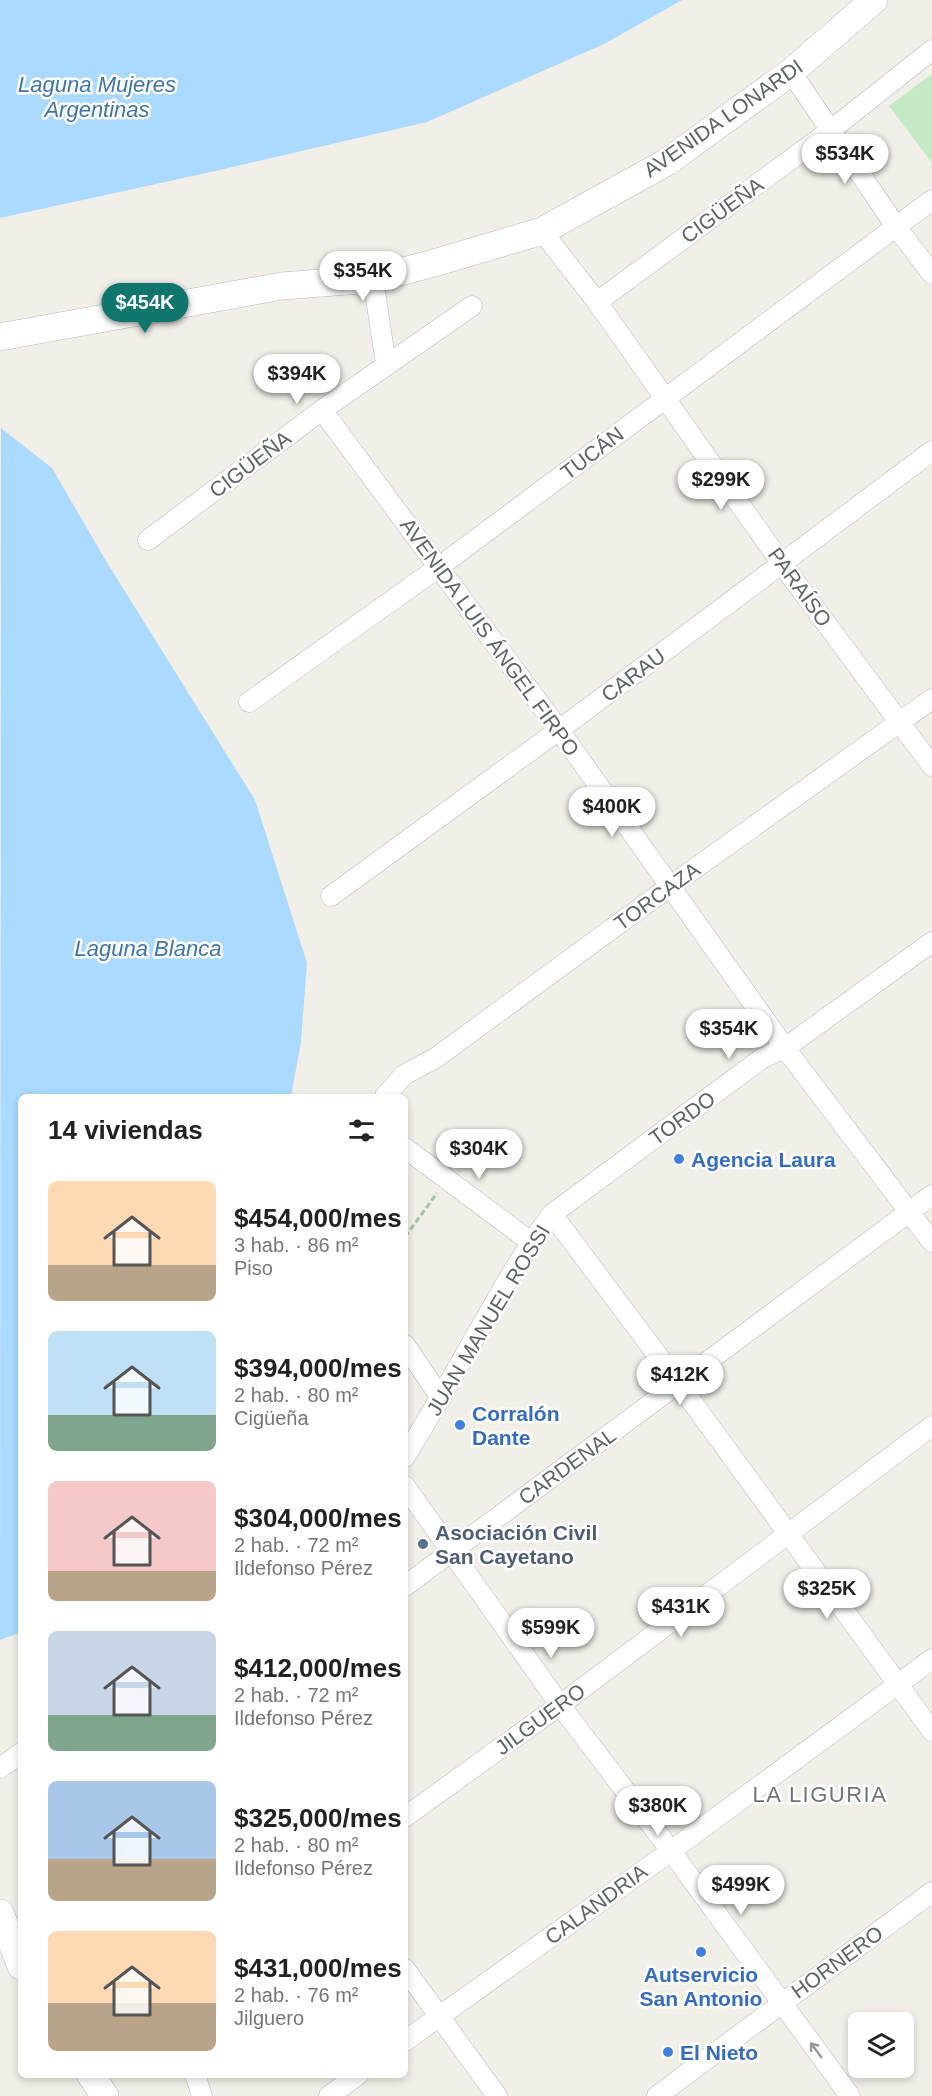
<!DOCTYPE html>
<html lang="es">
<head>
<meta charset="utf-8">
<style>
  :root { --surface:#fff; --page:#f6f6f6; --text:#222; --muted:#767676; --accent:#0f766e }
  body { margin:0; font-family:Helvetica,sans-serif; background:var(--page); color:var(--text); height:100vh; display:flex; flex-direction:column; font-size:22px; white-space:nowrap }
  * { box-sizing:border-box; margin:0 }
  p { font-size:20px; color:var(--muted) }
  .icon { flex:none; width:33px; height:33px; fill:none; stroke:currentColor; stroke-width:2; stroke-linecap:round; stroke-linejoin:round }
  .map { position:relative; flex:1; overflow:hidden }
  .details { position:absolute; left:18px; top:1094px; width:390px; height:984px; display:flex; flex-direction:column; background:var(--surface); border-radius:9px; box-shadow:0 3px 9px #0003 }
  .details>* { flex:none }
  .tools { position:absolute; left:848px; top:2012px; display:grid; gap:12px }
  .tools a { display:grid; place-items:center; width:66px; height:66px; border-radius:9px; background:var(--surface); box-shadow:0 3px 9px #0003; font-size:30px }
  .price { position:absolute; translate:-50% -51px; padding:0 14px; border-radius:21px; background:#fff; color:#222; font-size:20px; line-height:39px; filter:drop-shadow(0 2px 3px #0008) }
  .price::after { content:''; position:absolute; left:50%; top:36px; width:18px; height:14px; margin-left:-9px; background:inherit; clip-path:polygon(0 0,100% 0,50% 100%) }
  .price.active { background:var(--accent); color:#fff }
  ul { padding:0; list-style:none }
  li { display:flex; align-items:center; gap:18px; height:150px; padding:0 30px }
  li span { display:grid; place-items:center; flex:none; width:168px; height:120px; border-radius:9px; color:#555 }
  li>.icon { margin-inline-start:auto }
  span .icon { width:72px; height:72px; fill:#fffc; stroke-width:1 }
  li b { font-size:26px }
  h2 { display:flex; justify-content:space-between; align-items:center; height:72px; padding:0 30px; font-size:26px }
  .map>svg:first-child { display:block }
  .green { fill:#c5e8c5 }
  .water { fill:#aadaff }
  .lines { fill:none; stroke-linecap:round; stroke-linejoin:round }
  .street-casing { stroke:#b5b8bc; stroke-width:21 }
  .secondary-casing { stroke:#b6babf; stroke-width:28 }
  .path { stroke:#9cc7a9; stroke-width:3; stroke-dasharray:6 3; stroke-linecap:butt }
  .street { stroke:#fff; stroke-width:20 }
  .secondary { stroke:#fff; stroke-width:27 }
  .oneway { stroke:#979a9d }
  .shop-dot { fill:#3f7fe0; stroke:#fff; stroke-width:2 }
  .service-dot { fill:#5c6f8a; stroke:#fff; stroke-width:2 }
  .labels { text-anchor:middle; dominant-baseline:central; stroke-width:5; stroke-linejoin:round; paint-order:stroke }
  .street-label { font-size:21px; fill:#5f6368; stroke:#fff }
  .shop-label { font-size:21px; font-weight:bold; fill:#366cbe; stroke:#fff; text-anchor:start }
  .service-label { font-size:21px; font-weight:bold; fill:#4e5e75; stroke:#fff; text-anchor:start }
  .water-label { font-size:22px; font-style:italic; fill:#4174aa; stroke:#fff }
  .neighbourhood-label { font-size:22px; letter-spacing:1.5px; fill:#70757a; stroke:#fff }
</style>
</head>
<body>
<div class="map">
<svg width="932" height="2096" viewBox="0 0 932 2096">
  <rect width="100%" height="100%" fill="#f1efe8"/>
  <path class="green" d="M932,74V163L889,106Z"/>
  <path class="water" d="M0,0H682L604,44L427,122L211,172L0,218Z
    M1,428L52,468L106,561L255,800L307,963L301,1042L291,1096H21V1632L0,1640Z"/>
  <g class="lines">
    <defs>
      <path id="street" d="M791,72L897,228L932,274
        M542,231L597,302L782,564L932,766
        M373,279L386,364
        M597,302L831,130L932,50
        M322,410L559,730L785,1048L932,1242
        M148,540L322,410L472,306
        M249,702L439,567L932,200
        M331,896L559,730L932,451
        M385,1096L404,1075L437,1057L669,887L932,699
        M405,1148L531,1242
        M552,1214L679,1384L932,1731
        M405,1345L441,1398
        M405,1457C427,1420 449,1384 470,1346C496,1301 520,1256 552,1214L761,1059L785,1048L932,942
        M405,1486L560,1705L671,1851L850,2096
        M405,1586L932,1195
        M0,1768L21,1753
        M405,1817L560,1705L932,1426
        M405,1969L497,2096
        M405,2041L671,1851L932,1659
        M195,2074L202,2096
        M329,2096L359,2074
        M657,2096L932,1892"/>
      <path id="secondary" d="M0,337L282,286L373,279L434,263L542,231L667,162L791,72L874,0
        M0,1913L21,1966
        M90,2074L105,2096"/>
    </defs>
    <use href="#street" class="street-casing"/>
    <use href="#secondary" class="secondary-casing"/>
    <path class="path" d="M405,1237L437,1193"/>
    <use href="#street" class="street"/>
    <use href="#secondary" class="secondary"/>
  </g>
  <defs><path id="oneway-shaft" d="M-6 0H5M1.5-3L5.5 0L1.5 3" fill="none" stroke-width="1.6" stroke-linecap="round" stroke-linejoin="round" transform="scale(1.5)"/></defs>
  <use class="oneway" href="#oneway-shaft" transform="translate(816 2050) rotate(-127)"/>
  <g class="shop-dot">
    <circle cx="679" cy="1159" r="6"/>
    <circle cx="460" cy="1425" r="6"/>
    <circle cx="701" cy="1952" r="6"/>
    <circle cx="668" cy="2052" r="6"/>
  </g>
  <circle class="service-dot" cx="423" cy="1544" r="6"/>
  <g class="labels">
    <g class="street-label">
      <text transform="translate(723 118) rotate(-35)">AVENIDA LONARDI</text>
      <text transform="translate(722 210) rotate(-36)">CIGÜEÑA</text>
      <text transform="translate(592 453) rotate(-37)">TUCÁN</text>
      <text transform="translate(250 464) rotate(-37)">CIGÜEÑA</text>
      <text transform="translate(800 587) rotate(54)">PARAÍSO</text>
      <text transform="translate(490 637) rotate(54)">AVENIDA LUIS ÁNGEL FIRPO</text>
      <text transform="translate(633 675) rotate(-37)">CARAU</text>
      <text transform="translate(657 896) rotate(-36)">TORCAZA</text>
      <text transform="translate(682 1118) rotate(-36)">TORDO</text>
      <text transform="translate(488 1320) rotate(-59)">JUAN MANUEL ROSSI</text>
      <text transform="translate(567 1466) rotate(-36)">CARDENAL</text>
      <text transform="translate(540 1719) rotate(-36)">JILGUERO</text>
      <text transform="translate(596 1904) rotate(-36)">CALANDRIA</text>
      <text transform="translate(837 1962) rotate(-36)">HORNERO</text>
    </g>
    <g class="shop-label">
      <text x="691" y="1159">Agencia Laura</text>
      <text x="472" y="1413">Corralón<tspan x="472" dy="24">Dante</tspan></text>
      <text x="701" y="1974" text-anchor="middle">Autservicio<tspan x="701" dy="24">San Antonio</tspan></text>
      <text x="680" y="2052">El Nieto</text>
    </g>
    <g class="service-label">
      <text x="435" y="1532">Asociación Civil<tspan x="435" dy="24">San Cayetano</tspan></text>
    </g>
    <g class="water-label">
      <text x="97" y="84">Laguna Mujeres<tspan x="97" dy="25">Argentinas</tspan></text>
      <text x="148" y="948">Laguna Blanca</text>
    </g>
    <g class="neighbourhood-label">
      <text x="820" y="1794">LA LIGURIA</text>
    </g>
  </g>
</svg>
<div class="tools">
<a><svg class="icon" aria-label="layers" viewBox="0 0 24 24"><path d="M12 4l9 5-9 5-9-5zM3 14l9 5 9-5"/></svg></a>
</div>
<b class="price" style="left:845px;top:185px">$534K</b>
<b class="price" style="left:363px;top:302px">$354K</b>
<b class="price active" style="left:145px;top:334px">$454K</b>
<b class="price" style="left:297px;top:405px">$394K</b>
<b class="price" style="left:721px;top:511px">$299K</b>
<b class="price" style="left:612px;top:838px">$400K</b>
<b class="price" style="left:729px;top:1060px">$354K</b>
<b class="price" style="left:479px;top:1180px">$304K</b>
<b class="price" style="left:680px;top:1406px">$412K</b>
<b class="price" style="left:827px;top:1620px">$325K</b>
<b class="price" style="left:681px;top:1638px">$431K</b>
<b class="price" style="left:551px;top:1659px">$599K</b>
<b class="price" style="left:658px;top:1837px">$380K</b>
<b class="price" style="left:741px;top:1916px">$499K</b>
<section class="details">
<h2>14 viviendas<svg class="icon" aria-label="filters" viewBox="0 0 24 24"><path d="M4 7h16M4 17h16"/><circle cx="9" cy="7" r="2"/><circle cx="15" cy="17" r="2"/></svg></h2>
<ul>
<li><span style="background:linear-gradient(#ffd9b3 70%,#b9a48a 0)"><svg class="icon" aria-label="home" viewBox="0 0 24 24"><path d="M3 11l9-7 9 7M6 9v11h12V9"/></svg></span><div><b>$454,000/mes</b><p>3 hab. · 86 m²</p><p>Piso</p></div></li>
<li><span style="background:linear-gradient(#bfe0f5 70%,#7fa58c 0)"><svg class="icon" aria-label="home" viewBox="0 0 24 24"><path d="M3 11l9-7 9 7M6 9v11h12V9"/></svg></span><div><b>$394,000/mes</b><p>2 hab. · 80 m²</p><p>Cigüeña</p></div></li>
<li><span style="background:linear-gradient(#f6c9c9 75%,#b9a48a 0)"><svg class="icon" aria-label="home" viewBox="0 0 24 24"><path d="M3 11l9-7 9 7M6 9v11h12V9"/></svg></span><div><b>$304,000/mes</b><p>2 hab. · 72 m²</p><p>Ildefonso Pérez</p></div></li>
<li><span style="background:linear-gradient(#c9d6e8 70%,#7fa58c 0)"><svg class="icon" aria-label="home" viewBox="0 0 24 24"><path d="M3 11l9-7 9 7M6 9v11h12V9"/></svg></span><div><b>$412,000/mes</b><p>2 hab. · 72 m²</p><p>Ildefonso Pérez</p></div></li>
<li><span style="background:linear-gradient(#a9c7e8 65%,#b9a48a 0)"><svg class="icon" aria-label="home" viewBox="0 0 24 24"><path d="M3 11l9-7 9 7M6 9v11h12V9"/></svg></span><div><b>$325,000/mes</b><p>2 hab. · 80 m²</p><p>Ildefonso Pérez</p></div></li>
<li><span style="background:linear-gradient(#ffd9b3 60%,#b9a48a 0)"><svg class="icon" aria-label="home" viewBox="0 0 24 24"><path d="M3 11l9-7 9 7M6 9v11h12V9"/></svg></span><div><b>$431,000/mes</b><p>2 hab. · 76 m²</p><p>Jilguero</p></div></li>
</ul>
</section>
</div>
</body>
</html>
